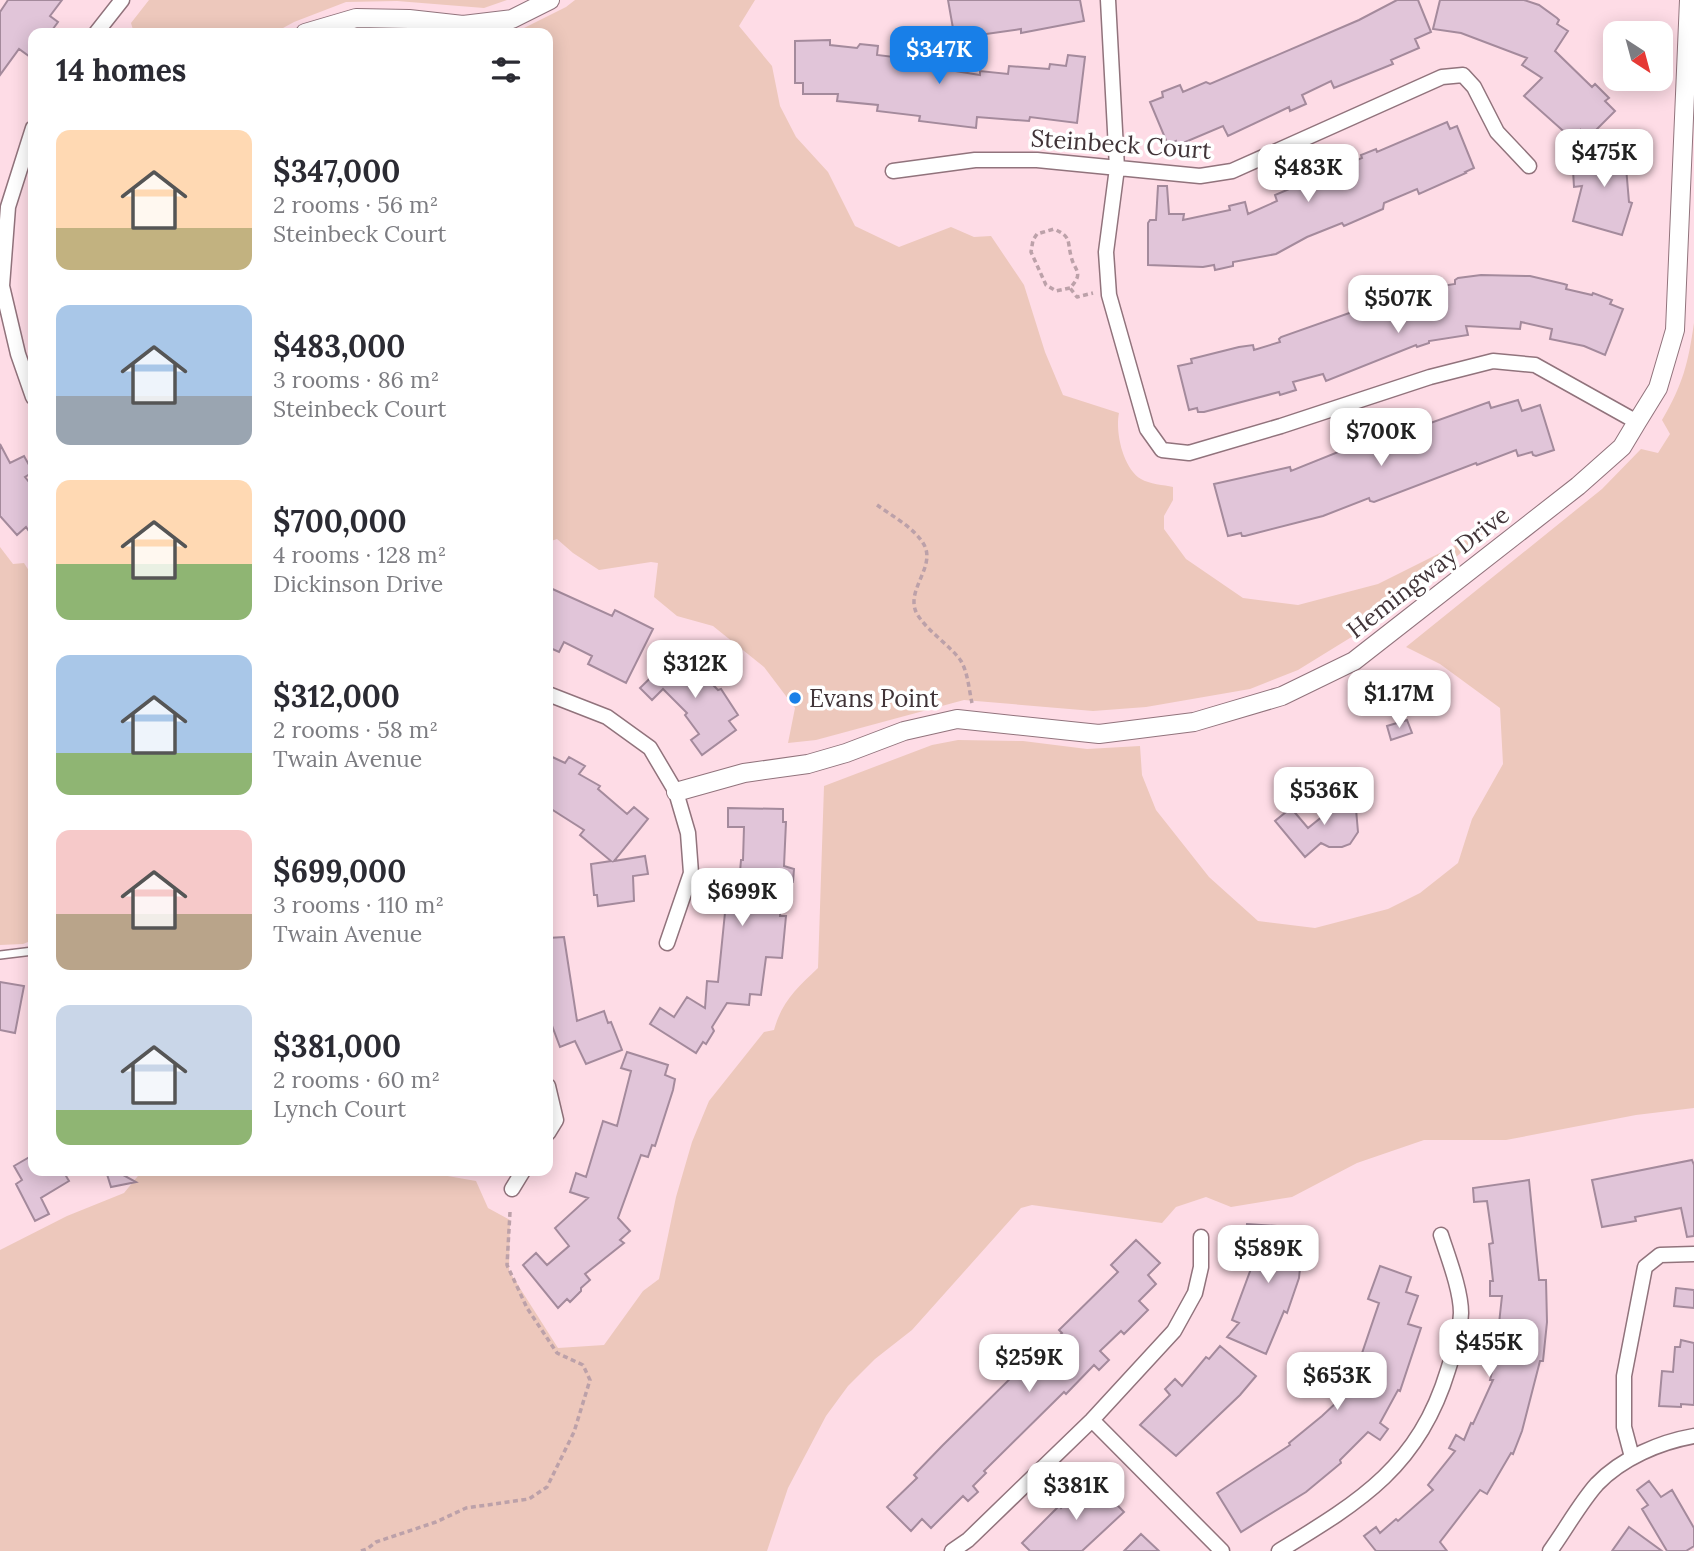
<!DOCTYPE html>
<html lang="en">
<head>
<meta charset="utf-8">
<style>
  :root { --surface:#fff; --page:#f7f7f7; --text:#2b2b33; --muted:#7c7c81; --accent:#187fe8 }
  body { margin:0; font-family:Lora,serif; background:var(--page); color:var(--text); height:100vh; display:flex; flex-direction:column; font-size:26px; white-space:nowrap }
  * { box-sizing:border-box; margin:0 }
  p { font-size:23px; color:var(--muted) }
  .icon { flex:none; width:38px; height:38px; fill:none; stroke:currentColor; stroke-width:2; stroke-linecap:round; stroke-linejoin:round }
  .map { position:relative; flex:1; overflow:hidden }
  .side { position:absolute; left:28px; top:28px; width:525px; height:1148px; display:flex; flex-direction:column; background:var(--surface); border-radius:14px; box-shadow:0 4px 18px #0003 }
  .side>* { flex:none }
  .needle { width:46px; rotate:144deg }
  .buttons { position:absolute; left:1603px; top:21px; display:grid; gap:14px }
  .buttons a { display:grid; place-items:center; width:70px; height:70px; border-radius:14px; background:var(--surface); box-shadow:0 4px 18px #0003; font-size:35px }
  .price { position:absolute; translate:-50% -60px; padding:0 16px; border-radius:14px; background:#fff; color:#222; font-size:23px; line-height:46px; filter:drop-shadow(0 2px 4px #0008) }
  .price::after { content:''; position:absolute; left:50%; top:42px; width:21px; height:16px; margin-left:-10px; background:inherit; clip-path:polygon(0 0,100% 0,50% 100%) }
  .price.current { background:var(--accent); color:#fff }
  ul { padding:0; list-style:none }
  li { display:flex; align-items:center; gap:21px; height:175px; padding:0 28px }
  li span { display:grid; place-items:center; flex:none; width:196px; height:140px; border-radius:14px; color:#555 }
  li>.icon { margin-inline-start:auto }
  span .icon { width:84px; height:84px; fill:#fffc; stroke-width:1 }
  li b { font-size:30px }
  h2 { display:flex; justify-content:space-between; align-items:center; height:84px; padding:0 28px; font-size:30px }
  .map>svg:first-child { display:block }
  .green { fill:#edc8bc }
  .building { fill:#e1c5d9; stroke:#a48a9c; stroke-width:2 }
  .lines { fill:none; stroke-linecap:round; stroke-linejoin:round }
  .service-casing { stroke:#91737c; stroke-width:10 }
  .minor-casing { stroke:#91737c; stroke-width:17 }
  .tertiary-casing { stroke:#91737c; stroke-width:20 }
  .path { stroke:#bca1a9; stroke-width:3.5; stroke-dasharray:5 3.5; stroke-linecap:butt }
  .service { stroke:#fff; stroke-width:7 }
  .minor { stroke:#fff; stroke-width:14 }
  .tertiary { stroke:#fff; stroke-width:18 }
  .poi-dot { fill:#187fe8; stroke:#fff; stroke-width:2.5 }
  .labels { text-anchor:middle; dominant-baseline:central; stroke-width:7; stroke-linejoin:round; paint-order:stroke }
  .street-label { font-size:24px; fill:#413438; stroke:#fff }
  .poi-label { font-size:24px; fill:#413438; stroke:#fff; text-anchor:start }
</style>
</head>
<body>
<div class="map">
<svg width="1694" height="1551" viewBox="0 0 1694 1551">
  <rect width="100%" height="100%" fill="#fedce6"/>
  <path class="green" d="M149,0H507L484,8L397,1L346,2L294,22L274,33H134L131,23Z
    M575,0H755L739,26L772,66L780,106L796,137L828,172L855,226L899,247L951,227L974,237L991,236L1024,285L1045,352L1063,395L1119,413C1115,432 1123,468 1141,479C1149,484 1164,485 1173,487V500L1164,516V529L1186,559L1243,598L1298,605L1378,584L1492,527L1384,617L1298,670L1250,689L1146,707L1093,711L964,700L816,740L788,743L795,708L764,667L713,626L677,616L654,597L658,563L651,562L599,570L573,553L557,539L548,542V33H514L566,7Z
    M1694,323V1108L1636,1115L1506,1140H1424L1357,1163L1292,1197L1231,1207L1206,1197L1176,1207L1162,1223L1032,1205L1021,1208L912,1330L875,1359L848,1386L826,1416L788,1488L767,1551H0V1250L67,1216L124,1193L142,1171H439L442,1175L476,1181L488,1208L510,1220L509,1271L558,1348L604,1345L643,1291L659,1279L676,1197L692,1142L709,1101L764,1032L774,1030C782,1001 797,988 818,968L824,786L932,745L958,740L1023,741L1087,749L1140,746L1142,775L1156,810L1209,877L1258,921L1315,928L1388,909L1420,893L1458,863L1472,819L1503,764L1500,708L1440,664L1406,647L1602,489L1641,449L1658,453L1670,434L1662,420C1683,384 1688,364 1694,323Z
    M0,547L13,564L24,563L33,577V940L23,944L0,945Z"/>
  <path class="building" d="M8,0H62L50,16L58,22L50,33H33V59L19,49L0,75V12Z
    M948,0H1080L1084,21L1021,33V29L972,36H969L968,32L954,34Z
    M1397,0H1418L1431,32L1415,39L1419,48L1391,60L1393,64L1334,88L1331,81L1302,95L1306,104L1290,111L1289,107L1228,136L1223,126L1183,143L1177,144L1176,141L1168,145L1150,102L1163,97L1162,92L1180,85L1183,92L1206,82L1210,84L1359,20Z
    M1440,0H1524L1539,5L1557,18L1559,20L1557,24L1568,31L1555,51L1592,87L1595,84L1609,98L1605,101L1615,111L1581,145L1580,130L1570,137L1524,96L1542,78L1522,65L1527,58L1461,33L1433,29Z
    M830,40V45L857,48L860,44L878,46L877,55L918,60V65L980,75V71L1008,74L1009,66L1049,69L1050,64L1066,66L1068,55L1085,57L1077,123L1030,117L1029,121L977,117L976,128L919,121L920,116L877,111L878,105L837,101L838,94H803V83H795V41Z
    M1447,122L1450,129L1457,126L1474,168L1465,172L1466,173L1419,194L1417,189L1384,203L1383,209L1344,226L1342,223L1307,237L1276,254L1233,262V266L1215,270L1214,265L1203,267L1148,265V223L1150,220H1156L1158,186H1167L1169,214H1184L1183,220L1230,210L1229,206L1245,202L1248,214L1277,201L1275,195L1362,158L1361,155L1376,149L1377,152Z
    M1628,146L1630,167H1626L1629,202L1632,203L1622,235L1573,221L1582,186L1574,187L1573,170L1584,168L1582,151Z
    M1481,275L1530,276L1564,284L1567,285L1566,289L1592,295L1593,293L1612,300L1610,304L1623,309L1605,355L1584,346L1550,339L1552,329L1521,322L1520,329L1466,326L1468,335L1429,341V343L1417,347L1416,345L1326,381L1323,374L1293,382L1296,390L1280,395L1279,392L1204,412H1198L1197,408L1189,410L1178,366L1192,363L1191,359L1239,347L1253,345L1254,350L1280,342L1279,339L1281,337L1372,305L1423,289L1455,284V280L1458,278Z
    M1518,400L1522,411L1540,405L1554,450L1536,456L1533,455L1532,452L1518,456L1516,450L1477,465L1476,463L1374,502L1370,501L1369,498L1323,516L1245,536H1242L1241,533L1228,536L1214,484L1290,467L1291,471L1353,446L1355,450L1489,402L1491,408Z
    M0,444L10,463L24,456L33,472L25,477L33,487V537L26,527L17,535L0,516Z
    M548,587L612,616L615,610L653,629L626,683L588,664L592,656L564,642L559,652L548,647Z
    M679,650L718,690L721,689L738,715L729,721L736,730L702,755L691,740L699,734L685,715L687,713L663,689L652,700L640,688Z
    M1407,720L1412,733L1391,740L1387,726Z
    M548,755L565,763L569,757L585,766L579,774L600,786L598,789L627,814L634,807L648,819L614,861L645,856L648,874L633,876L634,901L598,906L597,895H594L591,864L611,861L580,835L584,830L548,807Z
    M1354,791L1364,803L1356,809L1358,832L1350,844L1342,847H1329L1321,843L1305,857L1275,821L1291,808L1308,828Z
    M728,808L783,809V822H786L784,866L794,869L793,882L785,881V886H782L780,916H786L782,958L766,957L761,995L750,994L749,1005L727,1003L712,1027L714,1031L706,1044L703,1042L696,1053L650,1024L660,1008L674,1017L687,997L705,1008L707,981L718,982L728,883L739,884L741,860H743L744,827H728Z
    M564,937L577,1021L604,1011L608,1023L611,1022L622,1050L586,1064L575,1041L560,1047L548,1015V938Z
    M0,982L24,986L15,1033L0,1030Z
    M627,1052L668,1065L665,1075L675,1079L673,1090L655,1146L652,1145L648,1157L641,1155L618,1218L630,1231L620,1240L624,1243L585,1274L590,1280L581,1288V1291L570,1302L567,1299L558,1308L523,1265L536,1253L547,1265L569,1246L555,1228L588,1198L570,1192L576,1173L586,1177L603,1121L617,1126L631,1071L621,1068Z
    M33,1155V1171H63L69,1181L41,1198L49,1214L35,1221L16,1184L22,1180L14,1166Z
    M1692,1160L1694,1165V1236L1687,1237L1681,1208L1635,1217L1636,1221L1602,1227L1592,1180Z
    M106,1171H116L136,1182L111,1187Z
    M1529,1180L1539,1280H1546L1547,1322L1543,1361H1540L1522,1431L1513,1454L1511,1453L1487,1494L1480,1490L1440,1542L1447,1551H1376L1364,1536L1376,1527L1380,1533L1396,1519L1398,1521L1433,1490L1428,1485L1455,1451L1449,1448L1456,1435L1464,1440L1471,1423L1473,1424L1493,1380H1490L1495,1360L1502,1296H1490V1281H1493L1489,1244L1493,1243L1487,1201L1474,1202L1473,1188Z
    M1247,1224L1304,1228L1299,1278L1287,1313L1284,1311L1266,1354L1227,1337L1239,1323L1232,1320L1262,1239L1246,1238Z
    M1136,1240L1160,1263L1148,1275L1156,1284L1139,1301L1148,1310L1124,1334L1121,1331L1100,1351L1109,1360L1099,1370L1094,1365L1066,1394L1064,1392L984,1471L986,1473L973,1486L978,1492L968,1501L963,1496L931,1528L922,1519L911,1531L887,1507L917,1478L914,1475L942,1446L1022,1367L1026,1370L1062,1333L1059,1330L1118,1272L1111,1265Z
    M1380,1266L1411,1277L1406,1292L1418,1296L1408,1324L1421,1328L1400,1391L1398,1390L1380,1423L1388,1429L1380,1440L1368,1432L1340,1460L1341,1463L1306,1492L1241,1532L1217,1493L1290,1445L1289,1443L1322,1416L1354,1386L1348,1383L1360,1359L1379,1303L1368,1299Z
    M1676,1288L1694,1290V1308L1674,1306Z
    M1681,1340L1694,1343V1405L1681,1404V1407L1659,1406L1662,1371L1673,1372L1675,1347H1680Z
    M1220,1346L1256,1376L1240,1395L1176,1456L1140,1425L1170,1395L1165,1389L1175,1379L1182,1386L1206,1357L1209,1359Z
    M1091,1478L1124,1512L1082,1551H1030L1022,1543L1059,1506L1061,1508Z
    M1649,1481L1661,1497L1672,1490L1694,1528V1546L1686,1551H1667L1642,1509L1648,1505L1637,1490Z
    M1629,1527L1662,1551H1612Z
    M1141,1534L1159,1551H1124Z"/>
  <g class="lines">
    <defs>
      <path id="service" d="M0,955L33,951"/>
      <path id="minor" d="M1108,0L1117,168L1106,252L1109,295L1147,429L1162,450L1189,453L1281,426L1430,377L1493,361L1535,365L1637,422
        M96,33L122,0
        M33,128L8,207L2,286L18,354L33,397
        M893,171L975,160H1037L1200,176L1232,171L1442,77L1463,75L1474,87L1497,132L1529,166
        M548,694L607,717L650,748L676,792L688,833L691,873L667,943
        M548,1086L556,1120L548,1133
        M512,1189L523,1171
        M1092,1420L1222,1551
        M1632,1457L1624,1427V1376L1645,1267L1660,1255L1694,1254
        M952,1551L968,1540L1092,1420L1174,1331L1195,1293L1201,1267V1237
        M1279,1551C1361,1501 1419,1466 1448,1370C1454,1351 1460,1332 1461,1313C1461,1290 1448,1257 1441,1235
        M1550,1551C1566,1529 1580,1503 1597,1484C1622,1458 1660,1442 1694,1436"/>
      <path id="tertiary" d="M305,33L356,18L409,19L463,25L512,19L550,0
        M676,792L744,773L808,764L846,753L904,731L957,719L1099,734L1194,722L1282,696L1354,661L1578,486L1622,447L1637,422L1658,388L1675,330L1689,0"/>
    </defs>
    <use href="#service" class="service-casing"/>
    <use href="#minor" class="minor-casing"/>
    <use href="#tertiary" class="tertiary-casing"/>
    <path class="path" d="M1070,288L1056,291L1046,285L1031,252L1033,240L1037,234L1054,229C1072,237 1067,241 1071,256C1074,271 1085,272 1070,288L1077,297L1093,293
      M877,505C892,516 913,527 923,543C938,566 904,590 917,614C928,632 951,646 961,661C968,673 969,690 972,703
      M361,1551L367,1549L376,1542L436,1522L466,1508L529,1499L547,1487L574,1432L590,1380L583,1365L557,1353L527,1308L507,1265L510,1212"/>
    <use href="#service" class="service"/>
    <use href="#minor" class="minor"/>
    <use href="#tertiary" class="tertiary"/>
  </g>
  <circle class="poi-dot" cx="795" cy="698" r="7"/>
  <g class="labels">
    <g class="street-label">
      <text transform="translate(1121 144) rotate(4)">Steinbeck Court</text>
      <text transform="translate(1428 572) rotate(-38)">Hemingway Drive</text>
    </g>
    <g class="poi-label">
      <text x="809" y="698">Evans Point</text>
    </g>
  </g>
</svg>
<div class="buttons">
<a><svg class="needle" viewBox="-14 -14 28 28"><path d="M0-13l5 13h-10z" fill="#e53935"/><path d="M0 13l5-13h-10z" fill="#7c7c81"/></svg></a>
</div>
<b class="price current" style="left:939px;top:86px">$347K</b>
<b class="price" style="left:1604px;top:189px">$475K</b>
<b class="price" style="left:1308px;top:204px">$483K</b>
<b class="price" style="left:1398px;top:335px">$507K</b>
<b class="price" style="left:1381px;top:468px">$700K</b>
<b class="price" style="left:695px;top:700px">$312K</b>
<b class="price" style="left:1399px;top:730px">$1.17M</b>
<b class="price" style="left:1324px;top:827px">$536K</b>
<b class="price" style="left:742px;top:928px">$699K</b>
<b class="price" style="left:1268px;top:1285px">$589K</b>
<b class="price" style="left:1489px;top:1379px">$455K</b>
<b class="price" style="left:1029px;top:1394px">$259K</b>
<b class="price" style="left:1337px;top:1412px">$653K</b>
<b class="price" style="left:1076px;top:1522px">$381K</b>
<section class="side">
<h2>14 homes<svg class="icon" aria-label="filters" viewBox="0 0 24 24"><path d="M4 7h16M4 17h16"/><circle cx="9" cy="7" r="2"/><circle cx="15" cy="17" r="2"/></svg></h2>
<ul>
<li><span style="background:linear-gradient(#ffd9b3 70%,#c2b280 0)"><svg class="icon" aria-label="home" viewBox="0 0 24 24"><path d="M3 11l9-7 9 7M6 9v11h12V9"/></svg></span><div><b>$347,000</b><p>2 rooms · 56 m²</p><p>Steinbeck Court</p></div></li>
<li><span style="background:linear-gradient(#a9c7e8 65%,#9aa5b1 0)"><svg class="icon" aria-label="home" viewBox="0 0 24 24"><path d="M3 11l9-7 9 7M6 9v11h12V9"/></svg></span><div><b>$483,000</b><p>3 rooms · 86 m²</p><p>Steinbeck Court</p></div></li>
<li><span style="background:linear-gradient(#ffd9b3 60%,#8fb573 0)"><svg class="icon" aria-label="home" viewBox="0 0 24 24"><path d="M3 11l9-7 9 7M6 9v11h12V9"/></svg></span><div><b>$700,000</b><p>4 rooms · 128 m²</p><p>Dickinson Drive</p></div></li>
<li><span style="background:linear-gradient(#a9c7e8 70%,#8fb573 0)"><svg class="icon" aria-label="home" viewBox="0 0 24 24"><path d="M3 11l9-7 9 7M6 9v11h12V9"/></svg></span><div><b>$312,000</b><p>2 rooms · 58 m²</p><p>Twain Avenue</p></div></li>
<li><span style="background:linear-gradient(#f6c9c9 60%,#b9a48a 0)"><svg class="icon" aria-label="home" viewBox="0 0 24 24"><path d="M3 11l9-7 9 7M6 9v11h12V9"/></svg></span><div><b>$699,000</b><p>3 rooms · 110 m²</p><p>Twain Avenue</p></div></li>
<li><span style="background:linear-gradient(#c9d6e8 75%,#8fb573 0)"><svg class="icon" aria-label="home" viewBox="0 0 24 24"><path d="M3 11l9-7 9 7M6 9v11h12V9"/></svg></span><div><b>$381,000</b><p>2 rooms · 60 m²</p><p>Lynch Court</p></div></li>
</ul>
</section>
</div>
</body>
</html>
